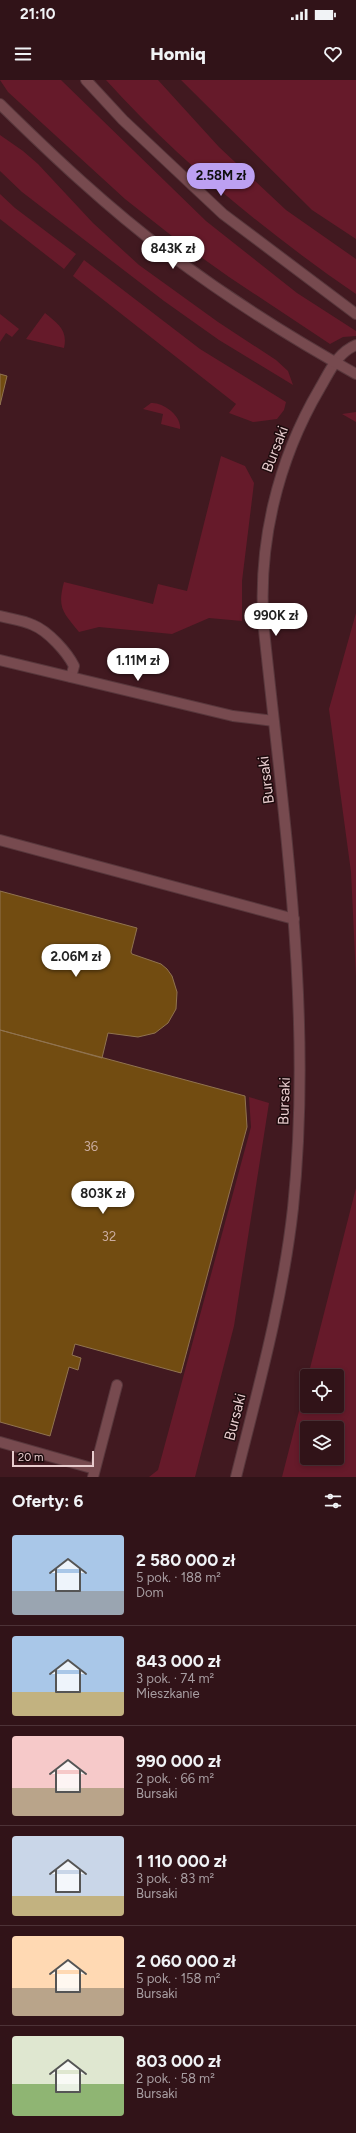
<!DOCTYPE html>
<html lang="pl">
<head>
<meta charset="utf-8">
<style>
  :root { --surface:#311318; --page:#3d2025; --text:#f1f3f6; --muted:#a89ea2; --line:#4c3237; --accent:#bca0f2 }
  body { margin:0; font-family:Figtree,sans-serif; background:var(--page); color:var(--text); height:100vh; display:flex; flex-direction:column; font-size:15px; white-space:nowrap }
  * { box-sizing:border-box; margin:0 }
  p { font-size:13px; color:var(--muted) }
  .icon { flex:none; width:22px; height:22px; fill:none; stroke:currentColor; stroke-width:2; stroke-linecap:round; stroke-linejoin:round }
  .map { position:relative; height:1397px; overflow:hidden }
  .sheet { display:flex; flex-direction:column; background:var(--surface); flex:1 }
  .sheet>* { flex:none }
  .tools { position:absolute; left:300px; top:1289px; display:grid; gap:8px }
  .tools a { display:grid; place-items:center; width:44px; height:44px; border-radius:4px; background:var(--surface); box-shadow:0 2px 6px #0003,0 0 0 1px var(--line); font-size:20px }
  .scale { position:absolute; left:12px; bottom:10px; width:82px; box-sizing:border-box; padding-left:4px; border:2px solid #e8ccce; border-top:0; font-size:11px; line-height:14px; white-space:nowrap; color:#e8ccce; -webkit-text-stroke:3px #1d0b0d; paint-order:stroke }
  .price { position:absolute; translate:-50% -34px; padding:0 9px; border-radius:14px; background:#fff; color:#222; font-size:13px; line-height:26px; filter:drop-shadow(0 1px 2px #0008) }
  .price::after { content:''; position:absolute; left:50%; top:24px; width:12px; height:9px; margin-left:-6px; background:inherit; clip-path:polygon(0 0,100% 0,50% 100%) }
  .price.current { background:var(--accent); color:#111 }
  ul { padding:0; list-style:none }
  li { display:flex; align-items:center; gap:12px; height:100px; padding:0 12px }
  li+li { border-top:1px solid var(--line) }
  li span { display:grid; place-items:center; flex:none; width:112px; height:80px; border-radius:4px; color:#555 }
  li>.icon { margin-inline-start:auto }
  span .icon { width:48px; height:48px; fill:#fffc; stroke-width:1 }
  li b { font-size:17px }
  h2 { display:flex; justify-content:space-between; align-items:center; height:48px; padding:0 12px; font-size:17px }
  .status { display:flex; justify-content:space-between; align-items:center; height:28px; padding:0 20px; background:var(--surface); direction:ltr }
  .status svg { height:11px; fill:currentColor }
  header { display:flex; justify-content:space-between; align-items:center; height:52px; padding:0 12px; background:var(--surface); font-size:18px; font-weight:800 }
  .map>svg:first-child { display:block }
  .green { fill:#661a2a; fill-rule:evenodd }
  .building { fill:#724c11; stroke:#907350 }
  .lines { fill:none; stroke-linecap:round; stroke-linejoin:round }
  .lane-casing { stroke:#58373c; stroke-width:12 }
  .street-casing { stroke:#58373c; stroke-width:12 }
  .secondary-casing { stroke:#58373c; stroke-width:12 }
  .lane { stroke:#774a4f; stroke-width:10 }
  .street { stroke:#774a4f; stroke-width:10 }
  .secondary { stroke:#774a4f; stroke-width:10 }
  .labels { text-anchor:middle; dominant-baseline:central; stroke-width:3; stroke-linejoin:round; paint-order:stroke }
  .number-label { font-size:13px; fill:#caac9f }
  .street-label { font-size:15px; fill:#e8ccce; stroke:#1d0b0d }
</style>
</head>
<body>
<div class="status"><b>21:10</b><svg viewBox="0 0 49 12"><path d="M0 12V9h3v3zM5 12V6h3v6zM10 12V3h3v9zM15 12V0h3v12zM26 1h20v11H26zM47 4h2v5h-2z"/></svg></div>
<header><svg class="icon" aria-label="menu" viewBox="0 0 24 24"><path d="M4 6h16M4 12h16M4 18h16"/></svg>Homiq<svg class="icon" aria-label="heart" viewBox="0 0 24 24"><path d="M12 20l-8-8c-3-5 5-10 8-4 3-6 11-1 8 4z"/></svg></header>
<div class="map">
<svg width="356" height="1397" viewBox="0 0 356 1397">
  <rect width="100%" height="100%" fill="#411920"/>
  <path class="green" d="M0,0H61L206,141L297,213L356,251V256L343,257L330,264L229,197L177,160L125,119L8,12Z
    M106,0H158L219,67L286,130L356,179V214C267,153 178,80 106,0Z
    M181,0H356V159L312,130Z
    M0,55L23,71L38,84L93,143L139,185L218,242L276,280L288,291L293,305L219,260L164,221L22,112L0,91Z
    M0,114L15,128L76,174L64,189L0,139Z
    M84,180L200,269L286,322L284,330L277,339L253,342L229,333L236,324L73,196Z
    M45,233C58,244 68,250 64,268L26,259Z
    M0,234L19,249L12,257L6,253L0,262Z
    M151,323C163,322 182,336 180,349L161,344L163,334L143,329Z
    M356,332V342L342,334Z
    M221,376L245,386L254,403L242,501V541L209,538L172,554L99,547L79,552C63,532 57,528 64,502L153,524L158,504L187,511Z
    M356,533V897L351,792L329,629Z
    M249,1017L269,1023L234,1246L195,1397H149L158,1390L251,1047Z
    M356,1108V1397H282L307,1300V1326H337V1296H308ZM307,1348H337V1378H307Z"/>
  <path class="building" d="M0,294L7,296L0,325Z
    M141,580L162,584L160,593L139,589Z
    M0,811L137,848L131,872L132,874L161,884L167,889L172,896L177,912L176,929L168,943L155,953L138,957L108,953L102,978L0,950Z
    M0,950L245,1016L247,1047L181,1293L75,1264L72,1275L81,1278L78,1290L69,1287L50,1356L0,1342Z"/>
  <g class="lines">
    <defs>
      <path id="lane" d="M0,536C11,539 23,540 33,545C48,551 67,572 74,586L71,597
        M0,760L294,839
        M0,1362L95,1389
        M93,1397L117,1305"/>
      <path id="street" d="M0,580L233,636L274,641
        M236,1397C258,1309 283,1219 293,1128C313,935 284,742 264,550C257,466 277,381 320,308C330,291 337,273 356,265"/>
      <path id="secondary" d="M86,0L123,40L223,134L356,234
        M0,24C53,76 108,128 168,173C228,218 291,258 356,294"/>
    </defs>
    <use href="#lane" class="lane-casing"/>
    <use href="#street" class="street-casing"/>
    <use href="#secondary" class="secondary-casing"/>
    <use href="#lane" class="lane"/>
    <use href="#street" class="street"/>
    <use href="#secondary" class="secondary"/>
  </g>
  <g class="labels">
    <g class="number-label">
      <text x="91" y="1066">36</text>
      <text x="109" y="1156">32</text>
    </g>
    <g class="street-label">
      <text transform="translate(275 369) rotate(-69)">Bursaki</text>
      <text transform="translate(266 700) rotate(-97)">Bursaki</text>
      <text transform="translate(284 1021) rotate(-88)">Bursaki</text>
      <text transform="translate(235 1337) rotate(-76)">Bursaki</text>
    </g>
  </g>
</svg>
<div class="tools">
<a><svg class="icon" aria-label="locate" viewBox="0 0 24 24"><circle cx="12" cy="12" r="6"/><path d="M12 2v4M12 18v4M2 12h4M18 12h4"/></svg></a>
<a><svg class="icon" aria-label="layers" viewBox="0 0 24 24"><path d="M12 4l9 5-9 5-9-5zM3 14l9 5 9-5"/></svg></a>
</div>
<div class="scale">20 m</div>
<b class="price current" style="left:221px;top:117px">2.58M zł</b>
<b class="price" style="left:173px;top:190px">843K zł</b>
<b class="price" style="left:276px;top:557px">990K zł</b>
<b class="price" style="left:138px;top:602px">1.11M zł</b>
<b class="price" style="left:76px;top:898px">2.06M zł</b>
<b class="price" style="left:103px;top:1135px">803K zł</b>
</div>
<section class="sheet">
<h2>Oferty: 6<svg class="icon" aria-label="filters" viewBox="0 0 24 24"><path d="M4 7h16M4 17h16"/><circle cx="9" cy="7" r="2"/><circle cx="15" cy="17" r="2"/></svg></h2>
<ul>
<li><span style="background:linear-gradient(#a9c7e8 70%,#9aa5b1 0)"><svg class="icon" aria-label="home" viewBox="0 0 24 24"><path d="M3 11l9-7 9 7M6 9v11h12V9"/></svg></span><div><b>2 580 000 zł</b><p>5 pok. · 188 m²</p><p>Dom</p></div></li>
<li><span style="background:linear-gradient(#a9c7e8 70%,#c2b280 0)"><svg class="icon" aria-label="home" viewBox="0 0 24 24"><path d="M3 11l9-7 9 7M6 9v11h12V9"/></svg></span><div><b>843 000 zł</b><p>3 pok. · 74 m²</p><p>Mieszkanie</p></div></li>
<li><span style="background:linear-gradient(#f6c9c9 65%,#b9a48a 0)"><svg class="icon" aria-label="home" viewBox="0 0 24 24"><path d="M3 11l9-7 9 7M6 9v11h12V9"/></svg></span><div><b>990 000 zł</b><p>2 pok. · 66 m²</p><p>Bursaki</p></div></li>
<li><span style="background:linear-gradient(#c9d6e8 75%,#c2b280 0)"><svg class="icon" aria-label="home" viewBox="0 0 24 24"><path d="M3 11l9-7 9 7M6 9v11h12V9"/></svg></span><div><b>1 110 000 zł</b><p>3 pok. · 83 m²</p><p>Bursaki</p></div></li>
<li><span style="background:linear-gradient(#ffd9b3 65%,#b9a48a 0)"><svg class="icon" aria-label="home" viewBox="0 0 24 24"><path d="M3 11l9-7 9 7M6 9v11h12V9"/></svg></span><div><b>2 060 000 zł</b><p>5 pok. · 158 m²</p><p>Bursaki</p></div></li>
<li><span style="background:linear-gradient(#dfe7d0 60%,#8fb573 0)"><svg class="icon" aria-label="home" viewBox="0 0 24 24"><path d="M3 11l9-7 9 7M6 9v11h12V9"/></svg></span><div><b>803 000 zł</b><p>2 pok. · 58 m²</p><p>Bursaki</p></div></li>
</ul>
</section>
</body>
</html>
